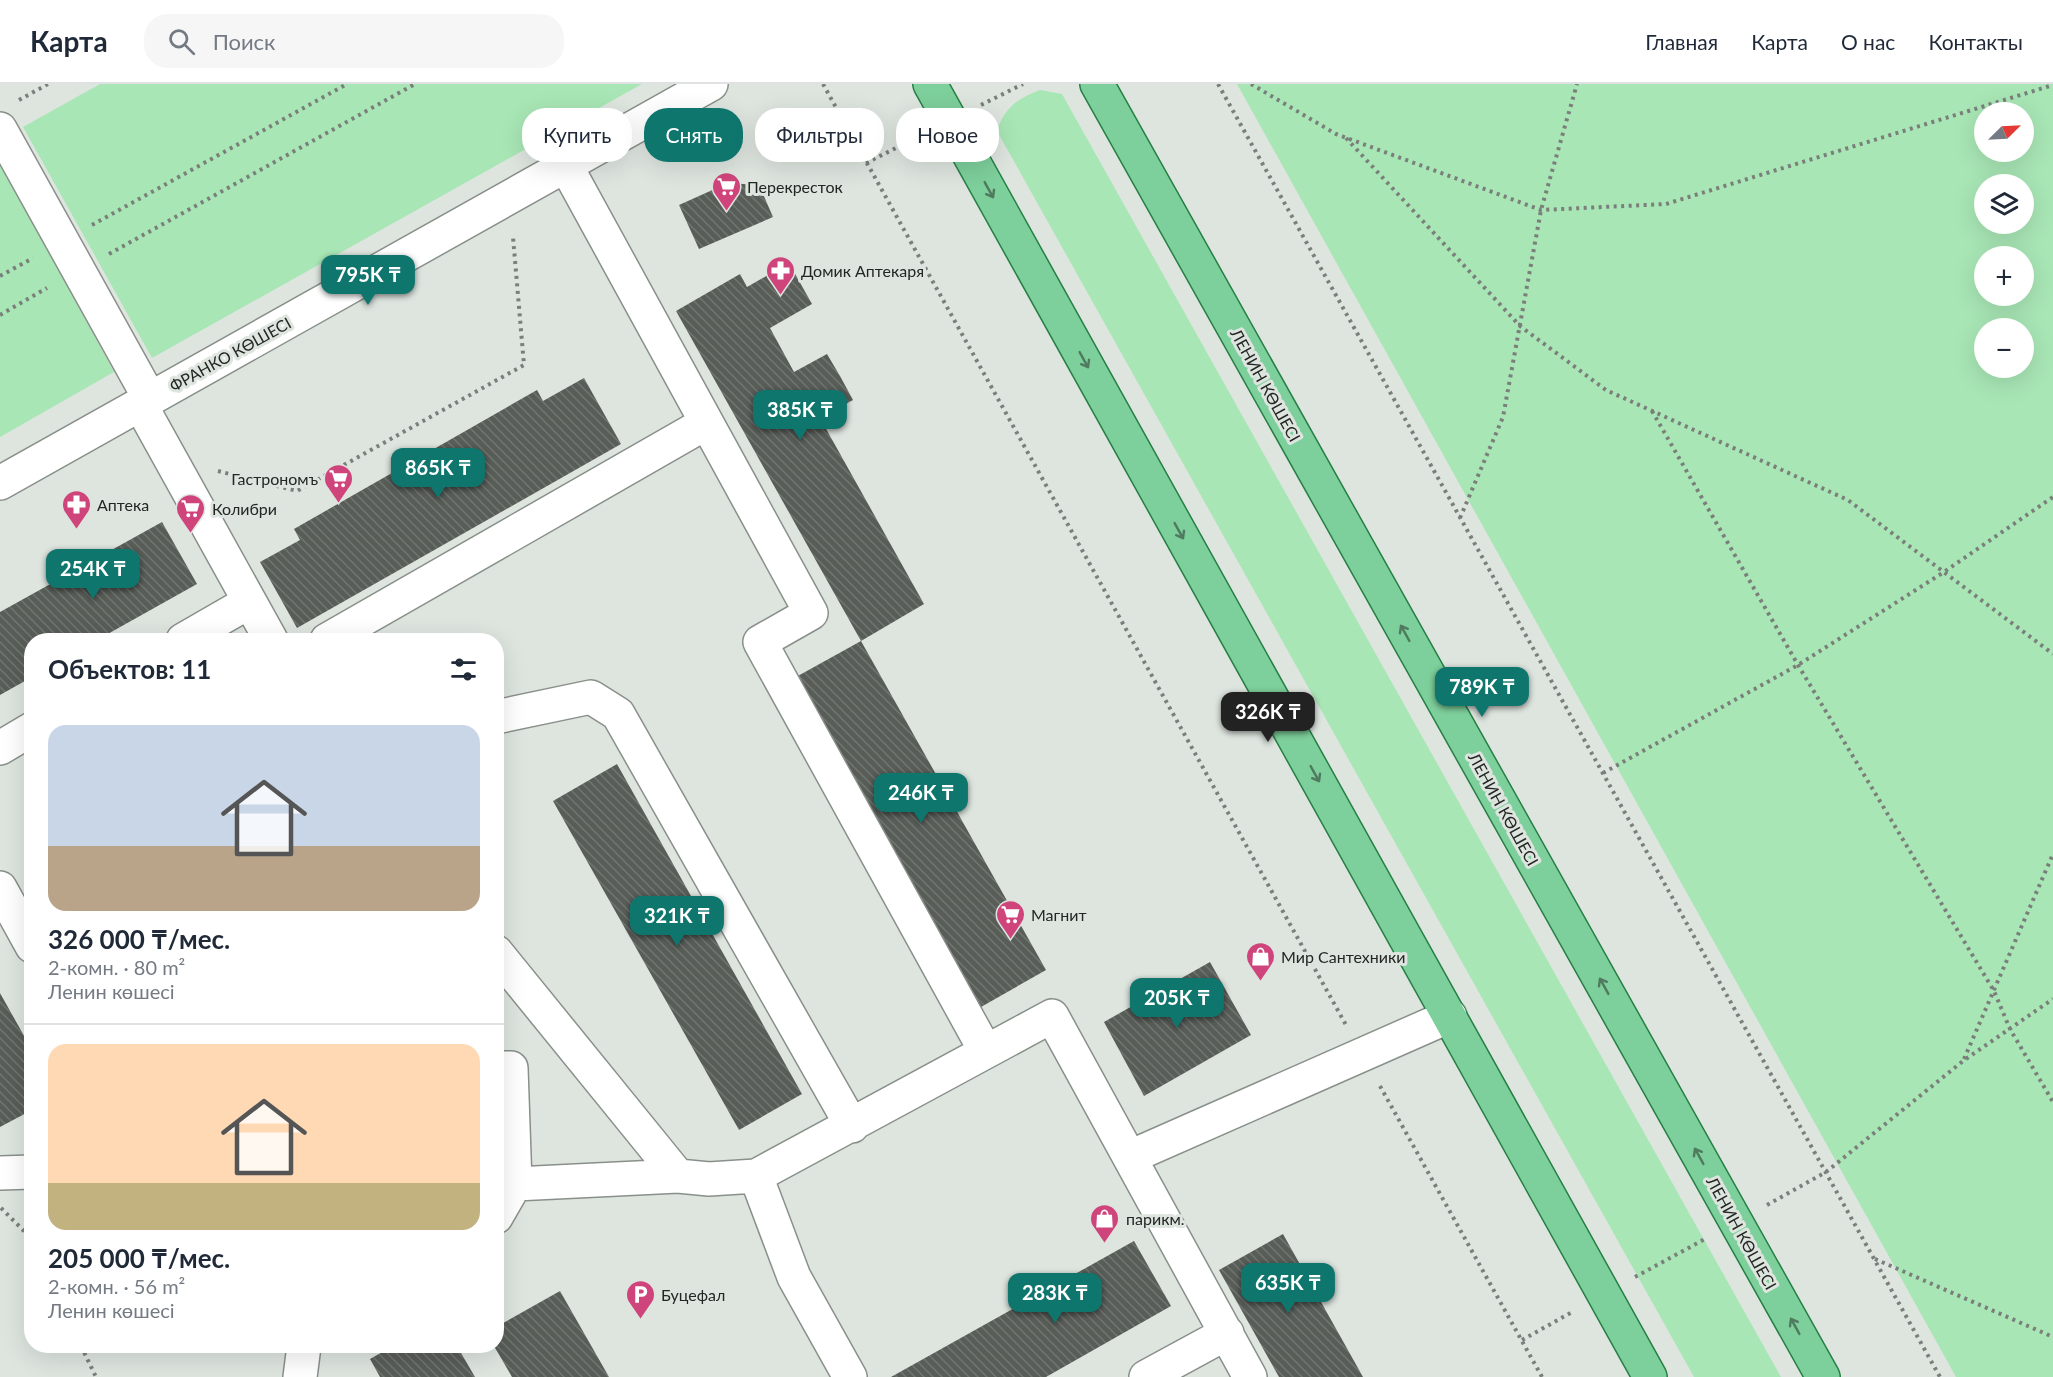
<!DOCTYPE html>
<html lang="ru">
<head>
<meta charset="utf-8">
<style>
  :root { --surface:#fff; --page:#f6f6f7; --text:#1f2937; --muted:#747a83; --line:#e0e1e3; --accent:#0f766e }
  body { margin:0; font-family:Lato,sans-serif; background:var(--page); color:var(--text); height:100vh; display:flex; flex-direction:column; font-size:22px; white-space:nowrap }
  * { box-sizing:border-box; margin:0 }
  p { font-size:20px; color:var(--muted) }
  .icon { flex:none; width:33px; height:33px; fill:none; stroke:currentColor; stroke-width:2; stroke-linecap:round; stroke-linejoin:round }
  .map { position:relative; flex:1; overflow:hidden }
  .details { position:absolute; left:24px; top:549px; width:480px; height:720px; display:flex; flex-direction:column; background:var(--surface); border-radius:24px; box-shadow:0 6px 24px #0002 }
  .details>* { flex:none }
  .banner { position:absolute; left:522px; top:24px; width:570px; height:54px; display:flex; gap:12px }
  .needle { width:39px; rotate:66deg }
  .controls { position:absolute; left:1974px; top:18px; display:grid; gap:12px }
  .controls a { display:grid; place-items:center; width:60px; height:60px; border-radius:50%; background:var(--surface); box-shadow:0 6px 24px #0002; font-size:30px }
  .price { position:absolute; translate:-50% -51px; padding:0 14px; border-radius:12px; background:var(--accent); color:#fff; font-size:20px; line-height:39px; filter:drop-shadow(0 2px 3px #0008) }
  .price::after { content:''; position:absolute; left:50%; top:36px; width:18px; height:14px; margin-left:-9px; background:inherit; clip-path:polygon(0 0,100% 0,50% 100%) }
  .price.selected { background:#222; color:#fff }
  ul { padding:0; list-style:none }
  li { display:grid; align-content:center; gap:12px; height:318px; padding:0 24px }
  li+li { border-top:2px solid var(--line) }
  li span { display:grid; place-items:center; height:186px; border-radius:18px; color:#555 }
  li>.icon { margin-inline-start:auto }
  span .icon { width:108px; height:108px; fill:#fffc; stroke-width:1 }
  li b { font-size:26px }
  h2 { display:flex; justify-content:space-between; align-items:center; height:72px; padding:0 24px; font-size:26px }
  .pill { padding:0 21px; border-radius:24px; background:var(--surface); box-shadow:0 6px 24px #0002; font-size:21px; line-height:54px }
  .pill.selected { background:var(--accent); color:#fff }
  header { display:flex; align-items:center; gap:36px; box-sizing:border-box; height:84px; padding:0 30px; background:var(--surface); border-bottom:2px solid var(--line) }
  header strong { font-size:28px }
  nav { display:flex; gap:33px; margin-inline-start:auto; font-size:21px }
  .search { width:420px; height:54px; background:var(--page); display:flex; align-items:center; gap:15px; box-sizing:border-box; padding:0 21px; border-radius:24px; color:var(--muted); font-size:22px }
  .map>svg:first-child { display:block }
  .grass { fill:#a8e6b5; fill-rule:evenodd }
  .building { fill:url(#building-back-hatch) }
  .lines { fill:none; stroke-linecap:round; stroke-linejoin:round }
  .minor-casing { stroke:#89908a; stroke-width:36 }
  .major-casing { stroke:#267f45; stroke-width:36 }
  .path { stroke:#7b7f7b; stroke-width:4; stroke-dasharray:3 4.5; stroke-linecap:butt }
  .minor { stroke:#fff; stroke-width:33 }
  .major { stroke:#7dcf9b; stroke-width:33 }
  .oneway { stroke:#507a5f }
  .labels { text-anchor:middle; dominant-baseline:central; stroke-width:6; stroke-linejoin:round; paint-order:stroke }
  .poi-label { font-size:16px; fill:#232623; stroke:#dee5df; text-anchor:start }
  .street-label { font-size:16px; fill:#232623; stroke:#dee5df }
</style>
</head>
<body>
<header>
<strong>Карта</strong>
<div class="search"><svg class="icon" aria-label="search" viewBox="0 0 24 24"><circle cx="10" cy="10" r="6"/><path d="M15 15l6 6"/></svg>Поиск</div>
<nav><a>Главная</a><a>Карта</a><a>О нас</a><a>Контакты</a></nav>
</header>
<div class="map">
<svg width="2053" height="1293" viewBox="0 0 2053 1293">
  <defs>
    <pattern id="building-back-hatch" width="6" height="6" patternUnits="userSpaceOnUse" patternTransform="scale(1.5)"><rect width="6" height="6" fill="#585d58"/><path d="M-1 5l2 2M0 0l6 6M5-1l2 2" fill="none" stroke="#717571"/></pattern>
  </defs>
  <rect width="100%" height="100%" fill="#dee5df"/>
  <path class="grass" d="M100,0H642L152,274L23,43Z
    M1237,0H2053V1293H1956ZM1984,28H2024V68H1984ZM1984,100H2024V140H1984ZM2024,172V212H1984V172ZM1984,244H2024V284H1984Z
    M1040,6L1062,10L1781,1293H1694L997,47C1005,23 1017,15 1040,6Z
    M0,79L114,288L0,353Z"/>
  <path class="building" d="M728,99L759,101L773,133L699,165L679,121Z
    M789,179L812,220L770,244L794,288L827,270L840,292L853,316L820,334L924,520L861,557L676,227L740,190L747,203Z
    M584,294L621,360L297,544L260,478L300,456L294,445L537,306L543,317Z
    M162,438L197,500L97,556H32V593L0,611V528Z
    M861,557L1046,886L981,923L796,593Z
    M617,680L802,1010L739,1046L553,717Z
    M1210,878L1251,951L1144,1012L1104,938Z
    M0,909L32,966V1026L0,1043Z
    M1283,1150L1363,1293H1279L1219,1186Z
    M1134,1157L1171,1222L1046,1293H891Z
    M560,1207L609,1293H512L494,1262H496V1243Z
    M393,1262H457L475,1293H380L370,1275Z"/>
  <g class="lines">
    <defs>
      <path id="minor" d="M0,45L150,315
        M566,82L811,529L760,558L985,966
        M140,320L271,556
        M0,399L711,0
        M183,556L249,518
        M327,556L706,339
        M496,633L591,613L618,630L852,1042
        M0,664L32,645
        M0,804L32,862
        M496,868L678,1092
        M496,984H511L515,1100L496,1133
        M1130,1073L1450,932
        M0,1089L32,1088
        M756,1092L794,1193L850,1293
        M515,1100L678,1092L709,1095L756,1092L1052,932L1250,1293
        M300,1293L304,1262
        M1146,1293L1227,1249"/>
      <path id="major" d="M930,0L1650,1293
        M1097,0L1823,1293"/>
    </defs>
    <use href="#minor" class="minor-casing"/>
    <use href="#major" class="major-casing"/>
    <path class="path" d="M823,0L1346,941
      M1218,0L1940,1293
      M1251,0L1336,50L1541,126L1666,120L2053,1
      M19,16L48,0
      M981,21L1023,0
      M1346,54L1520,242L1606,306L1848,416L2053,570
      M866,79L918,53
      M92,141L347,0
      M109,170L415,0
      M0,192L33,174
      M0,231L47,204
      M1652,327L1798,581L1994,907L2010,945L2053,1018
      M218,387L297,407L524,281L513,153
      M1460,434L1503,333L1541,126L1577,0
      M1603,689L1798,581L1944,488L2053,413
      M1964,975L2053,770
      M1380,1002L1542,1293
      M1767,1121L1826,1088L1963,977L2053,915
      M1,1124L32,1155
      M1875,1175L2053,1253
      M1635,1193L1705,1155
      M1522,1256L1574,1227
      M81,1262L96,1293"/>
    <use href="#minor" class="minor"/>
    <use href="#major" class="major"/>
  </g>
  <defs><path id="oneway-shaft" d="M-6 0H5M1.5-3L5.5 0L1.5 3" fill="none" stroke-width="1.6" stroke-linecap="round" stroke-linejoin="round" transform="scale(1.5)"/></defs>
  <g class="oneway">
    <use href="#oneway-shaft" transform="translate(989 106) rotate(61)"/>
    <use href="#oneway-shaft" transform="translate(1084 276) rotate(61)"/>
    <use href="#oneway-shaft" transform="translate(1179 447) rotate(61)"/>
    <use href="#oneway-shaft" transform="translate(1405 549) rotate(-119)"/>
    <use href="#oneway-shaft" transform="translate(1315 690) rotate(61)"/>
    <use href="#oneway-shaft" transform="translate(1604 902) rotate(-119)"/>
    <use href="#oneway-shaft" transform="translate(1699 1072) rotate(-119)"/>
    <use href="#oneway-shaft" transform="translate(1795 1242) rotate(-119)"/>
  </g>
  <defs>
    <symbol id="supermarket-pin" viewBox="-11 -11 22 30"><path d="M0 17L-7.5 6A9.5 9.5 0 1 1 7.5 6Z" fill="#cf457b" stroke="#dee5df"/><path d="M-6-5.5h2.5l.6 2H6L4.5 2H-2.5L-4.4-4H-6ZM-1.5 3.2a1.3 1.3 0 1 0 .1 0ZM3 3.2a1.3 1.3 0 1 0 .1 0Z" fill="#fff"/></symbol>
    <symbol id="pharmacy-pin" viewBox="-11 -11 22 30"><path d="M0 17L-7.5 6A9.5 9.5 0 1 1 7.5 6Z" fill="#cf457b" stroke="#dee5df"/><path d="M-2-6h4v4h4v4h-4v4h-4v-4h-4v-4h4Z" fill="#fff"/></symbol>
    <symbol id="shop-pin" viewBox="-11 -11 22 30"><path d="M0 17L-7.5 6A9.5 9.5 0 1 1 7.5 6Z" fill="#cf457b" stroke="#dee5df"/><path d="M-5-2.5h2.3a2.7 3.5 0 0 1 5.4 0H5L5.5 6h-11ZM-1.5-2.5h3a1.5 2.3 0 0 0-3 0Z" fill="#fff"/></symbol>
    <symbol id="parking-pin" viewBox="-11 -11 22 30"><path d="M0 17L-7.5 6A9.5 9.5 0 1 1 7.5 6Z" fill="#cf457b" stroke="#dee5df"/><path d="M-3.5-5.5H1a3.5 3.5 0 0 1 0 7H-1V5.5H-3.5ZM-1-3.4V-.6H.8a1.4 1.4 0 0 0 0-2.8Z" fill="#fff"/></symbol>
  </defs>
  <g fill-rule="evenodd">
    <use href="#supermarket-pin" x="710" y="86" width="33" height="45"/>
    <use href="#pharmacy-pin" x="764" y="170" width="33" height="45"/>
    <use href="#supermarket-pin" x="322" y="378" width="33" height="45"/>
    <use href="#pharmacy-pin" x="60" y="404" width="33" height="45"/>
    <use href="#supermarket-pin" x="174" y="408" width="33" height="45"/>
    <use href="#supermarket-pin" x="994" y="814" width="33" height="45"/>
    <use href="#shop-pin" x="1244" y="856" width="33" height="45"/>
    <use href="#shop-pin" x="1088" y="1118" width="33" height="45"/>
    <use href="#parking-pin" x="624" y="1194" width="33" height="45"/>
  </g>
  <g class="labels">
    <g class="poi-label">
      <text x="747" y="102">Перекресток</text>
      <text x="801" y="186">Домик Аптекаря</text>
      <text x="318" y="394" text-anchor="end">Гастрономъ</text>
      <text x="97" y="420">Аптека</text>
      <text x="212" y="424">Колибри</text>
      <text x="1031" y="830">Магнит</text>
      <text x="1281" y="872">Мир Сантехники</text>
      <text x="1126" y="1134">парикм.</text>
      <text x="661" y="1210">Буцефал</text>
    </g>
    <g class="street-label">
      <text transform="translate(230 270) rotate(-29)">ФРАНКО КӨШЕСІ</text>
      <text transform="translate(1266 301) rotate(61)">ЛЕНИН КӨШЕСІ</text>
      <text transform="translate(1504 725) rotate(61)">ЛЕНИН КӨШЕСІ</text>
      <text transform="translate(1742 1149) rotate(61)">ЛЕНИН КӨШЕСІ</text>
    </g>
  </g>
</svg>
<div class="controls">
<a><svg class="needle" viewBox="-14 -14 28 28"><path d="M0-13l5 13h-10z" fill="#e53935"/><path d="M0 13l5-13h-10z" fill="#747a83"/></svg></a>
<a><svg class="icon" aria-label="layers" viewBox="0 0 24 24"><path d="M12 4l9 5-9 5-9-5zM3 14l9 5 9-5"/></svg></a>
<a>+</a>
<a>−</a>
</div>
<b class="price" style="left:368px;top:222px">795K ₸</b>
<b class="price" style="left:800px;top:357px">385K ₸</b>
<b class="price" style="left:438px;top:415px">865K ₸</b>
<b class="price" style="left:93px;top:516px">254K ₸</b>
<b class="price" style="left:1482px;top:634px">789K ₸</b>
<b class="price selected" style="left:1268px;top:659px">326K ₸</b>
<b class="price" style="left:921px;top:740px">246K ₸</b>
<b class="price" style="left:677px;top:863px">321K ₸</b>
<b class="price" style="left:1177px;top:945px">205K ₸</b>
<b class="price" style="left:1288px;top:1230px">635K ₸</b>
<b class="price" style="left:1055px;top:1240px">283K ₸</b>
<div class="banner">
<a class="pill">Купить</a>
<a class="pill selected">Снять</a>
<a class="pill">Фильтры</a>
<a class="pill">Новое</a>
</div>
<section class="details">
<h2>Объектов: 11<svg class="icon" aria-label="filters" viewBox="0 0 24 24"><path d="M4 7h16M4 17h16"/><circle cx="9" cy="7" r="2"/><circle cx="15" cy="17" r="2"/></svg></h2>
<ul>
<li><span style="background:linear-gradient(#c9d6e8 65%,#b9a48a 0)"><svg class="icon" aria-label="home" viewBox="0 0 24 24"><path d="M3 11l9-7 9 7M6 9v11h12V9"/></svg></span><div><b>326 000 ₸/мес.</b><p>2-комн. · 80 m²</p><p>Ленин көшесі</p></div></li>
<li><span style="background:linear-gradient(#ffd9b3 75%,#c2b280 0)"><svg class="icon" aria-label="home" viewBox="0 0 24 24"><path d="M3 11l9-7 9 7M6 9v11h12V9"/></svg></span><div><b>205 000 ₸/мес.</b><p>2-комн. · 56 m²</p><p>Ленин көшесі</p></div></li>
</ul>
</section>
</div>
</body>
</html>
